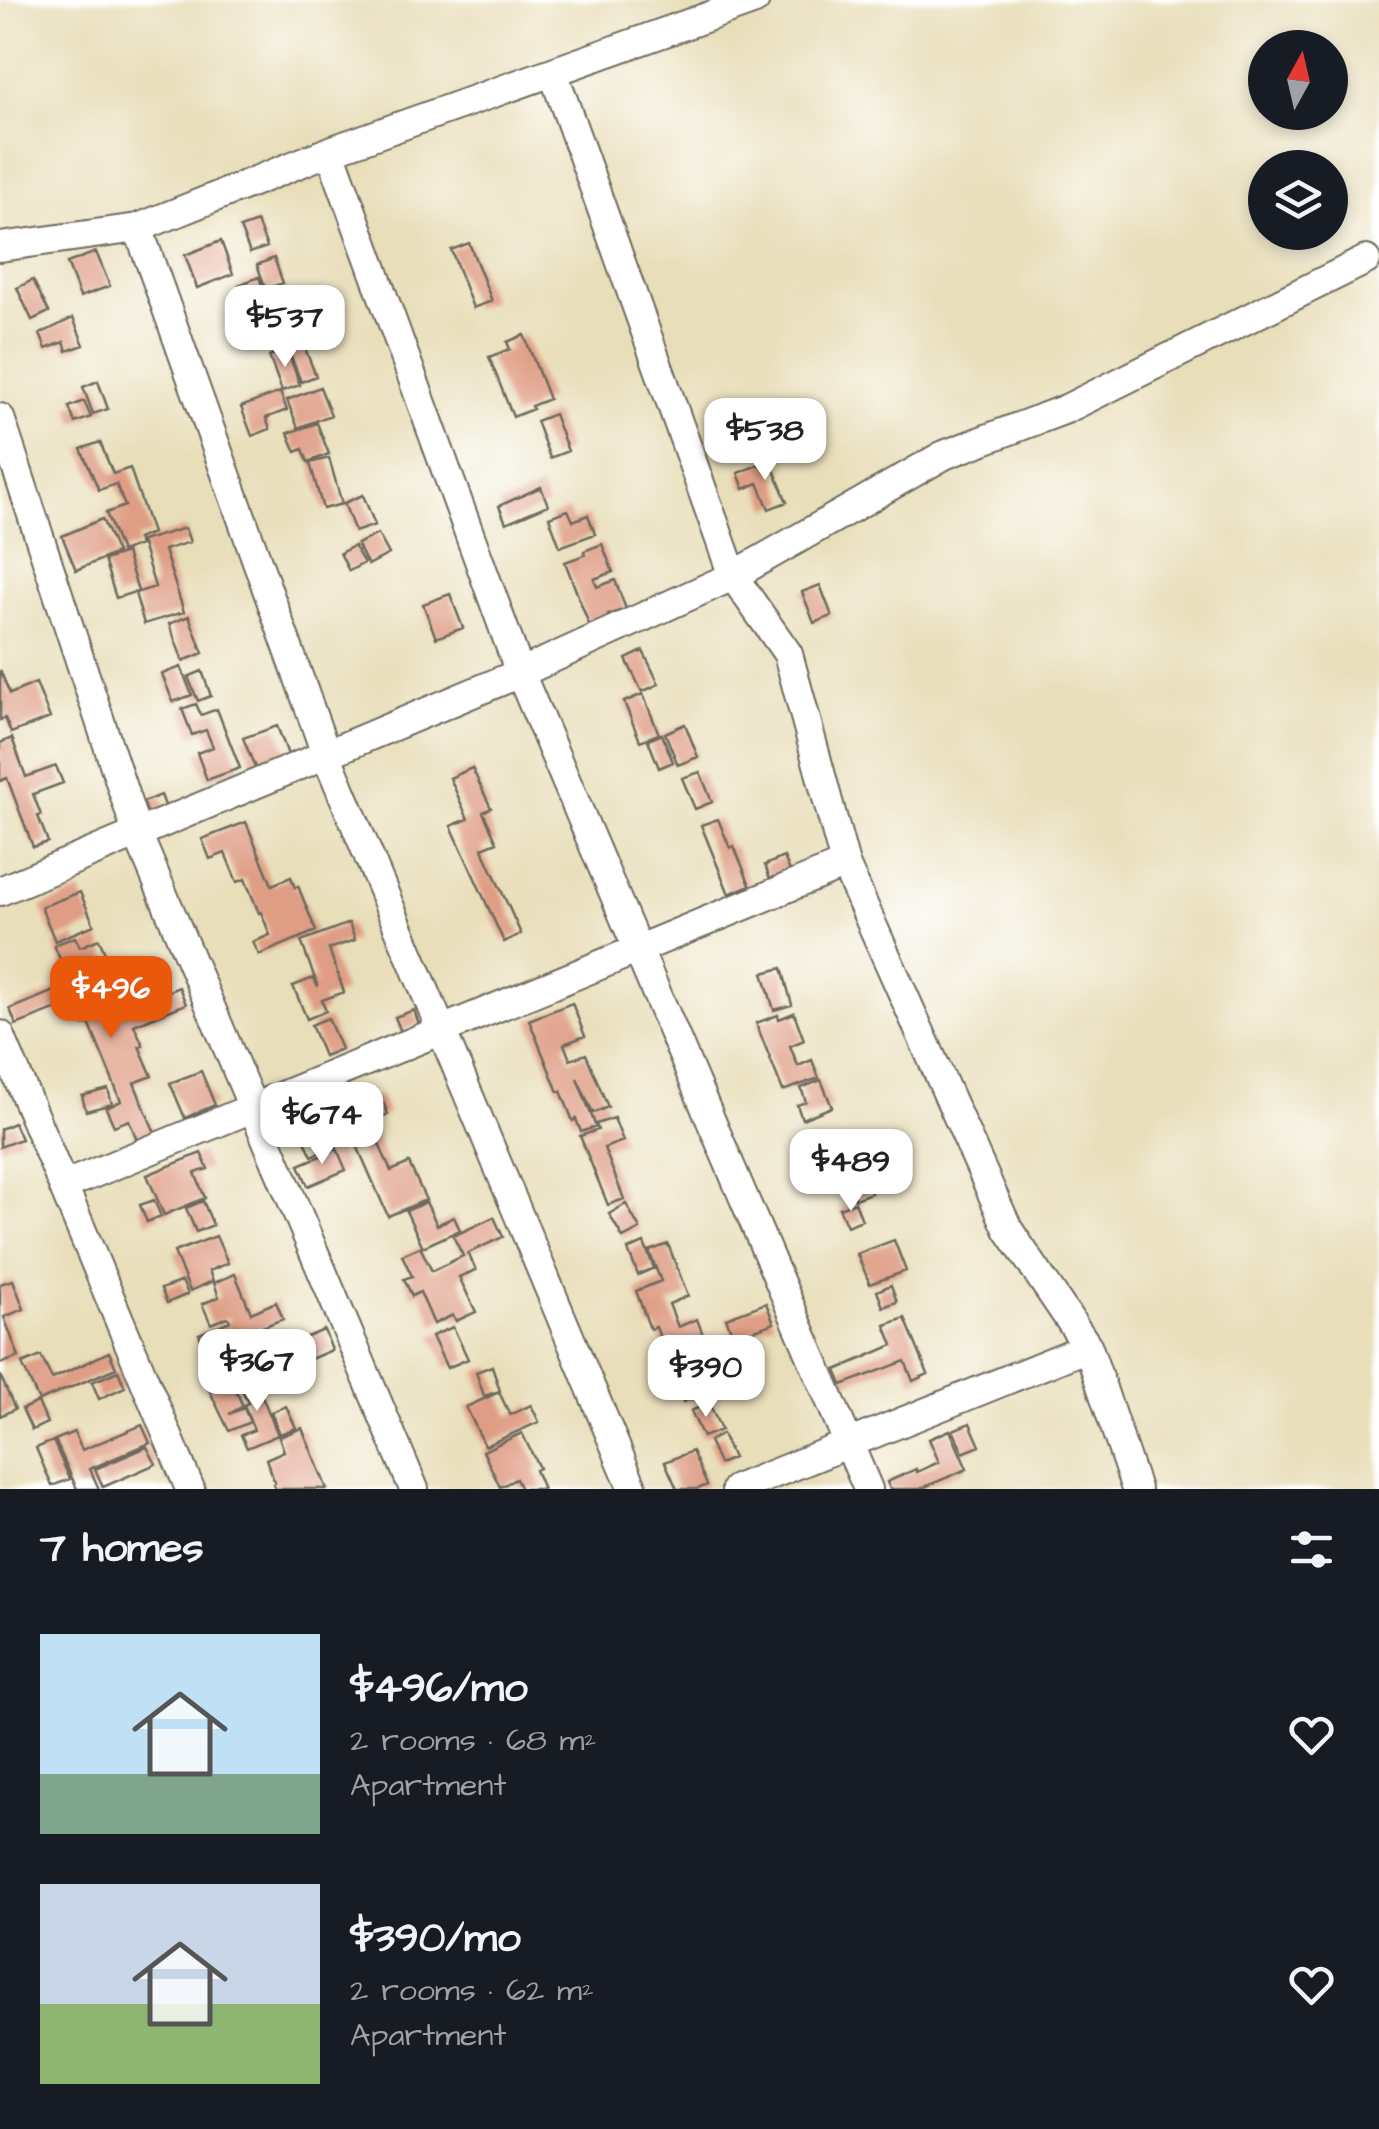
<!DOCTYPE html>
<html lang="en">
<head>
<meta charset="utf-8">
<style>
  :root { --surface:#171b24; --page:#20242c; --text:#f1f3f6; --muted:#9ea1a6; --accent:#ea580c }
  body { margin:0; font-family:"Architects Daughter",sans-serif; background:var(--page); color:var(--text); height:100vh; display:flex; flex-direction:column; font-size:38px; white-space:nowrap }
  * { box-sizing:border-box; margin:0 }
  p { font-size:32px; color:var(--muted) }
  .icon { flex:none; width:55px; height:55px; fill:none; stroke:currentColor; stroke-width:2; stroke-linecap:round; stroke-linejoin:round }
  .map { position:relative; height:1489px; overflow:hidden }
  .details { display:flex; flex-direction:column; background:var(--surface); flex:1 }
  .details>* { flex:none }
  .needle { width:65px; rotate:8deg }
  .fabs { position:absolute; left:1248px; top:30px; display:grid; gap:20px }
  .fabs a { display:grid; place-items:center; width:100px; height:100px; border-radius:50%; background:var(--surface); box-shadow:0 5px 15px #0003; font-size:50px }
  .price { position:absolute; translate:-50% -85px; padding:0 22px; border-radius:20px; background:#fff; color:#222; font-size:32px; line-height:65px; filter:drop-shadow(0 2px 5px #0008) }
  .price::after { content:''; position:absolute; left:50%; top:60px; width:30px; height:22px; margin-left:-15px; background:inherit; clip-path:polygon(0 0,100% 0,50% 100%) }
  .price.active { background:var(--accent); color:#fff }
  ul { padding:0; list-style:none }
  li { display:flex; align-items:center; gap:30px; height:250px; padding:0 40px }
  li span { display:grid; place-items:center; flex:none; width:280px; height:200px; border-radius:0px; color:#555 }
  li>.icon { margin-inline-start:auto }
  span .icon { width:120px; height:120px; fill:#fffc; stroke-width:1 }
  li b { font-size:42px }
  h2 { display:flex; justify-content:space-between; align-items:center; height:120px; padding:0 40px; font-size:42px }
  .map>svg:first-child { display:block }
  .building { fill:#df9d85 }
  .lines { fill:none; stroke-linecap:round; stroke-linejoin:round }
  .minor-casing { stroke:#6e6a5d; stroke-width:32 }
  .minor { stroke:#fff; stroke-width:28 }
</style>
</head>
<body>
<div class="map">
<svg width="1379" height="1489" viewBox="0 0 1379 1489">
  <rect width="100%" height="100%" fill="#fff"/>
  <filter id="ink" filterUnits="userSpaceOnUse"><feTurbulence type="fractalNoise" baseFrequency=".01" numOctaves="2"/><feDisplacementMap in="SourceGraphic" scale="20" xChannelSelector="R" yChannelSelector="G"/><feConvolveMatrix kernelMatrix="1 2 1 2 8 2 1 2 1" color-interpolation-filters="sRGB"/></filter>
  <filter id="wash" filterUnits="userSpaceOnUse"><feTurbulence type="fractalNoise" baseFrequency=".0048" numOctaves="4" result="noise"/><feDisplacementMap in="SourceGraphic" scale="40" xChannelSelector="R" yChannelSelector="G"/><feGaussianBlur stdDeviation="2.25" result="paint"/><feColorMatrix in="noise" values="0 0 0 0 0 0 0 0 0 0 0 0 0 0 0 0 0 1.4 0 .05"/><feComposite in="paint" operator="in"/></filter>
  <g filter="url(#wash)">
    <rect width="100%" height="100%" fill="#e9deba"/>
    <g id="blocks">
      <path class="building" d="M257,222L267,247L250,253L240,228Z
        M221,241L233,274L197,288L185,255Z
        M469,243L492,301L473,308L451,250Z
        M96,252L110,286L80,297L67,263Z
        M274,258L283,283L266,289L257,265Z
        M259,277L270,305L249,313L239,285Z
        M33,280L49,312L32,320L17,288Z
        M292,307L304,337L288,344L276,313Z
        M73,318L84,345L67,351L64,342L46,349L40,334Z
        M276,318L285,341L266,348L257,325Z
        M524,335L549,399L531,406L533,409L513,417L489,357L510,349L507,342Z
        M302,341L316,376L301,382L287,346Z
        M287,349L300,385L282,391L269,356Z
        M98,381L108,409L93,414L83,387Z
        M320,387L331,415L298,428L287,400Z
        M280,392L287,410L266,418L270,429L252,436L241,407Z
        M84,401L91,417L75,423L69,407Z
        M554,414L568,451L550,458L536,421Z
        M317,423L329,454L308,462L303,449L296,452L288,433Z
        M100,442L113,474L130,468L152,533L137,539L140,545L121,552L106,513L125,506L116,484L99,490L81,449Z
        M329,458L342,504L323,509L310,463Z
        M770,460L787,502L769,509L758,483L744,489L738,473Z
        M541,487L548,505L506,523L499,506Z
        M363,495L375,525L355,532L344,503Z
        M568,510L573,521L588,515L595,534L560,547L549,517Z
        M102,519L117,553L76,570L62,536Z
        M185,528L190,542L164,550L184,612L144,624L135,593L155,587L141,541Z
        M378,534L389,554L368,565L357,544Z
        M602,544L613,572L594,579L597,587L615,580L626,609L608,615L610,619L590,627L565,562L585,555L584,551Z
        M354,546L364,563L349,571L340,553Z
        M126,553L138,591L116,598L104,560Z
        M820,585L832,616L814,623L802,592Z
        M450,594L463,628L436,638L423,604Z
        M189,616L203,653L183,661L169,624Z
        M643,651L659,684L642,692L626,659Z
        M181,667L192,695L173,702L162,674Z
        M0,670L10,694L36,683L50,718L11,733L5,718L0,720Z
        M202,671L211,696L198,701L188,677Z
        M643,694L659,734L640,741L624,702Z
        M196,704L201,715L217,709L240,768L207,780L197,753L213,747L206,730L192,735L182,709Z
        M685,724L698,757L678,765L665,733Z
        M277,726L289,757L256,770L243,738Z
        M662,734L673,762L659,768L648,740Z
        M12,738L26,777L56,766L63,783L33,794L41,815L38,816L48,842L33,847L7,778L0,781V743Z
        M472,768L491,808L483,812L497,842L482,848L521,934L504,942L451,826L468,819L450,778Z
        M700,772L712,802L695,809L682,778Z
        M161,795L166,808L148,815L143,802Z
        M718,819L730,848L734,846L750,885L729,894L701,825Z
        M246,822L272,885L291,877L295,888L298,886L316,931L259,955L253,942L270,935L261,912L259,913L245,879L237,882L225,853L210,859L202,839Z
        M784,857L790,871L770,879L765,865Z
        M80,892L94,925L55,941L41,907Z
        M349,923L355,940L329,949L344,992L322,1000L326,1011L307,1019L293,986L313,978L318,987L301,941Z
        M75,937L80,947L99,939L109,963L69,980L54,945Z
        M782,968L792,1005L774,1010L763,973Z
        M91,976L107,1016L179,987L186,1004L134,1025L143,1045L139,1046L152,1076L134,1083L155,1133L137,1140L129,1120L114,1126L106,1108L121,1101L89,1023L84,1025L75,1002L16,1025L10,1009Z
        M572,1003L585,1036L564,1044L570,1060L586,1054L608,1107L593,1113L577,1078L596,1127L581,1132L576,1119L573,1121L561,1091L558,1092L529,1020Z
        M414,1010L419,1024L401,1032L395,1017Z
        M794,1013L804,1040L790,1046L798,1066L812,1060L819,1078L783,1091L756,1023L778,1015L779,1019Z
        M328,1018L341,1049L324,1056L311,1025Z
        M201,1071L215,1105L185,1118L170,1083Z
        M821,1080L832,1107L802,1119L797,1105L806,1102L801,1088Z
        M108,1089L112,1104L86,1111L82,1096Z
        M355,1090L361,1103L380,1095L388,1114L369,1122L391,1171L409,1163L426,1200L388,1216L336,1098Z
        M333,1107L348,1141L312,1156L297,1123Z
        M614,1118L623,1141L604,1148L624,1199L608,1205L580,1136L598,1130L596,1124Z
        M14,1123L21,1139L0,1147V1129Z
        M337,1149L346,1170L308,1186L299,1165Z
        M201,1153L208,1169L195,1173L205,1198L164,1215L147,1175Z
        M861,1167L871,1193L855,1199L846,1173Z
        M154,1200L161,1216L147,1222L140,1205Z
        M203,1201L213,1225L196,1232L186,1208Z
        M426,1202L437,1225L454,1217L460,1230L423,1247L406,1211Z
        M855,1202L862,1220L847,1226L839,1208Z
        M626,1204L640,1229L623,1238L609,1214Z
        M494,1217L503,1237L468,1253L476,1270L459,1277L476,1312L456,1321L453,1315L434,1324L420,1292L412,1296L404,1279L412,1276L402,1255L420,1247L432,1271L463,1256L453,1236Z
        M216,1236L228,1263L209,1271L213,1281L190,1291L174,1252Z
        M894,1240L906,1271L870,1284L857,1254Z
        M644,1243L654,1268L638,1275L628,1250Z
        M668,1244L688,1296L669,1304L678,1327L697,1319L720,1380L702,1387L705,1394L683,1402L656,1327L650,1329L636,1291L661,1281L649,1251Z
        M235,1274L251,1313L276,1302L283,1319L255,1330L265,1353L213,1374L204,1353L216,1348L214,1342L204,1346L199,1334L230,1321L228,1317L211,1324L202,1304L219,1297L214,1283Z
        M13,1280L24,1309L4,1317L19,1357L0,1364V1284Z
        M182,1281L188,1294L167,1303L161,1289Z
        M891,1285L897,1302L883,1307L877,1291Z
        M766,1303L774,1323L734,1338L726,1318Z
        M905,1318L928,1374L913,1381L905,1361L842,1385L836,1370L893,1345L885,1325Z
        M453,1327L468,1359L447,1368L432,1336Z
        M324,1330L332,1350L284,1370L276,1350Z
        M109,1352L116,1368L39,1401L22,1364L41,1356L52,1379Z
        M492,1366L500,1391L484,1396L476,1372Z
        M118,1371L125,1387L99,1399L92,1382Z
        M227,1371L243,1406L229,1414L244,1408L250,1422L229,1431L205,1381Z
        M253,1374L278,1435L247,1448L241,1435L254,1430L244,1405L248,1403L238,1380Z
        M0,1375L15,1409L0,1416Z
        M499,1392L510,1415L531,1405L539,1422L485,1446L466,1407Z
        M38,1402L47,1423L32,1430L22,1409Z
        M709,1403L721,1430L703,1437L691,1411Z
        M286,1406L296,1428L280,1434L271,1412Z
        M970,1423L980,1446L963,1453L953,1430Z
        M142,1425L150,1443L90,1469L99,1489H77L55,1440L74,1432L82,1450Z
        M302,1428L327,1489H275L273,1484L275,1483L266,1459L284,1451L279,1437Z
        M950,1430L967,1469L920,1489H890L887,1482L916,1469L917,1472L939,1462L929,1439Z
        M522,1433L539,1468L535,1470L543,1489H521L516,1479L500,1487L483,1451Z
        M722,1434L733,1458L719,1464L709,1441Z
        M53,1441L70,1479L52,1486L36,1448Z
        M147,1447L156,1464L103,1487L95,1469Z
        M692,1451L707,1485L698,1489H677L665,1462Z"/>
    </g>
  </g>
  <g filter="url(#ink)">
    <use href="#blocks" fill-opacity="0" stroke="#6e6a5d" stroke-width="2.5"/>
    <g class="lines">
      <defs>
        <path id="minor" d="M553,72L733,576L788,654L845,864L1008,1229L1088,1347L1136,1489
          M330,151L520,673L868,1489
          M138,228L326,754L633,1489
          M0,247L138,228L330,151L755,0
          M0,418L137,833L414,1489
          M0,891L520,673L733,576L944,455L1066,409L1366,260
          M0,1035L190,1489
          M63,1186L845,864
          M736,1489L1088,1347"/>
      </defs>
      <use href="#minor" class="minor-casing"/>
      <use href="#minor" class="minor"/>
    </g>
  </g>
</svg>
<div class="fabs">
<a><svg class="needle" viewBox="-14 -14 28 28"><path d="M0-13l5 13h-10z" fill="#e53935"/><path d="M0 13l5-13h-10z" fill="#9ea1a6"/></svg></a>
<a><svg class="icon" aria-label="layers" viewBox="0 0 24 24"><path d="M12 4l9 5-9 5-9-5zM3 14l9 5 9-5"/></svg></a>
</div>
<b class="price" style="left:285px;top:370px">$537</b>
<b class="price" style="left:765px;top:483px">$538</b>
<b class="price active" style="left:111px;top:1041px">$496</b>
<b class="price" style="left:322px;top:1167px">$674</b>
<b class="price" style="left:851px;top:1214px">$489</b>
<b class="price" style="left:257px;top:1414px">$367</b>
<b class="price" style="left:706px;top:1420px">$390</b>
</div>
<section class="details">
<h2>7 homes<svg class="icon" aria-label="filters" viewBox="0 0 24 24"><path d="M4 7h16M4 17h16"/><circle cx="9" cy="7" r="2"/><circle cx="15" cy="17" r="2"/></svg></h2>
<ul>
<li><span style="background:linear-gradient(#bfe0f5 70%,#7fa58c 0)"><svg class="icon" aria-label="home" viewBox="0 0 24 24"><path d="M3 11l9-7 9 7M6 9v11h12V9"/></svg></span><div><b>$496/mo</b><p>2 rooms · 68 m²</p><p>Apartment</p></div><svg class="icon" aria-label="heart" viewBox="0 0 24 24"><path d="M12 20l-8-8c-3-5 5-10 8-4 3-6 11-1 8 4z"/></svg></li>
<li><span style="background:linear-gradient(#c9d6e8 60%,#8fb573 0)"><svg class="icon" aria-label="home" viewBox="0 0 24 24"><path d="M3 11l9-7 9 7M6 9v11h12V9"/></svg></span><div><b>$390/mo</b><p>2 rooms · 62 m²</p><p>Apartment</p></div><svg class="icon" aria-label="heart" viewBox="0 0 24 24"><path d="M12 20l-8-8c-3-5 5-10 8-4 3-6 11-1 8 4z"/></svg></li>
</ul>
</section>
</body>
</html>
